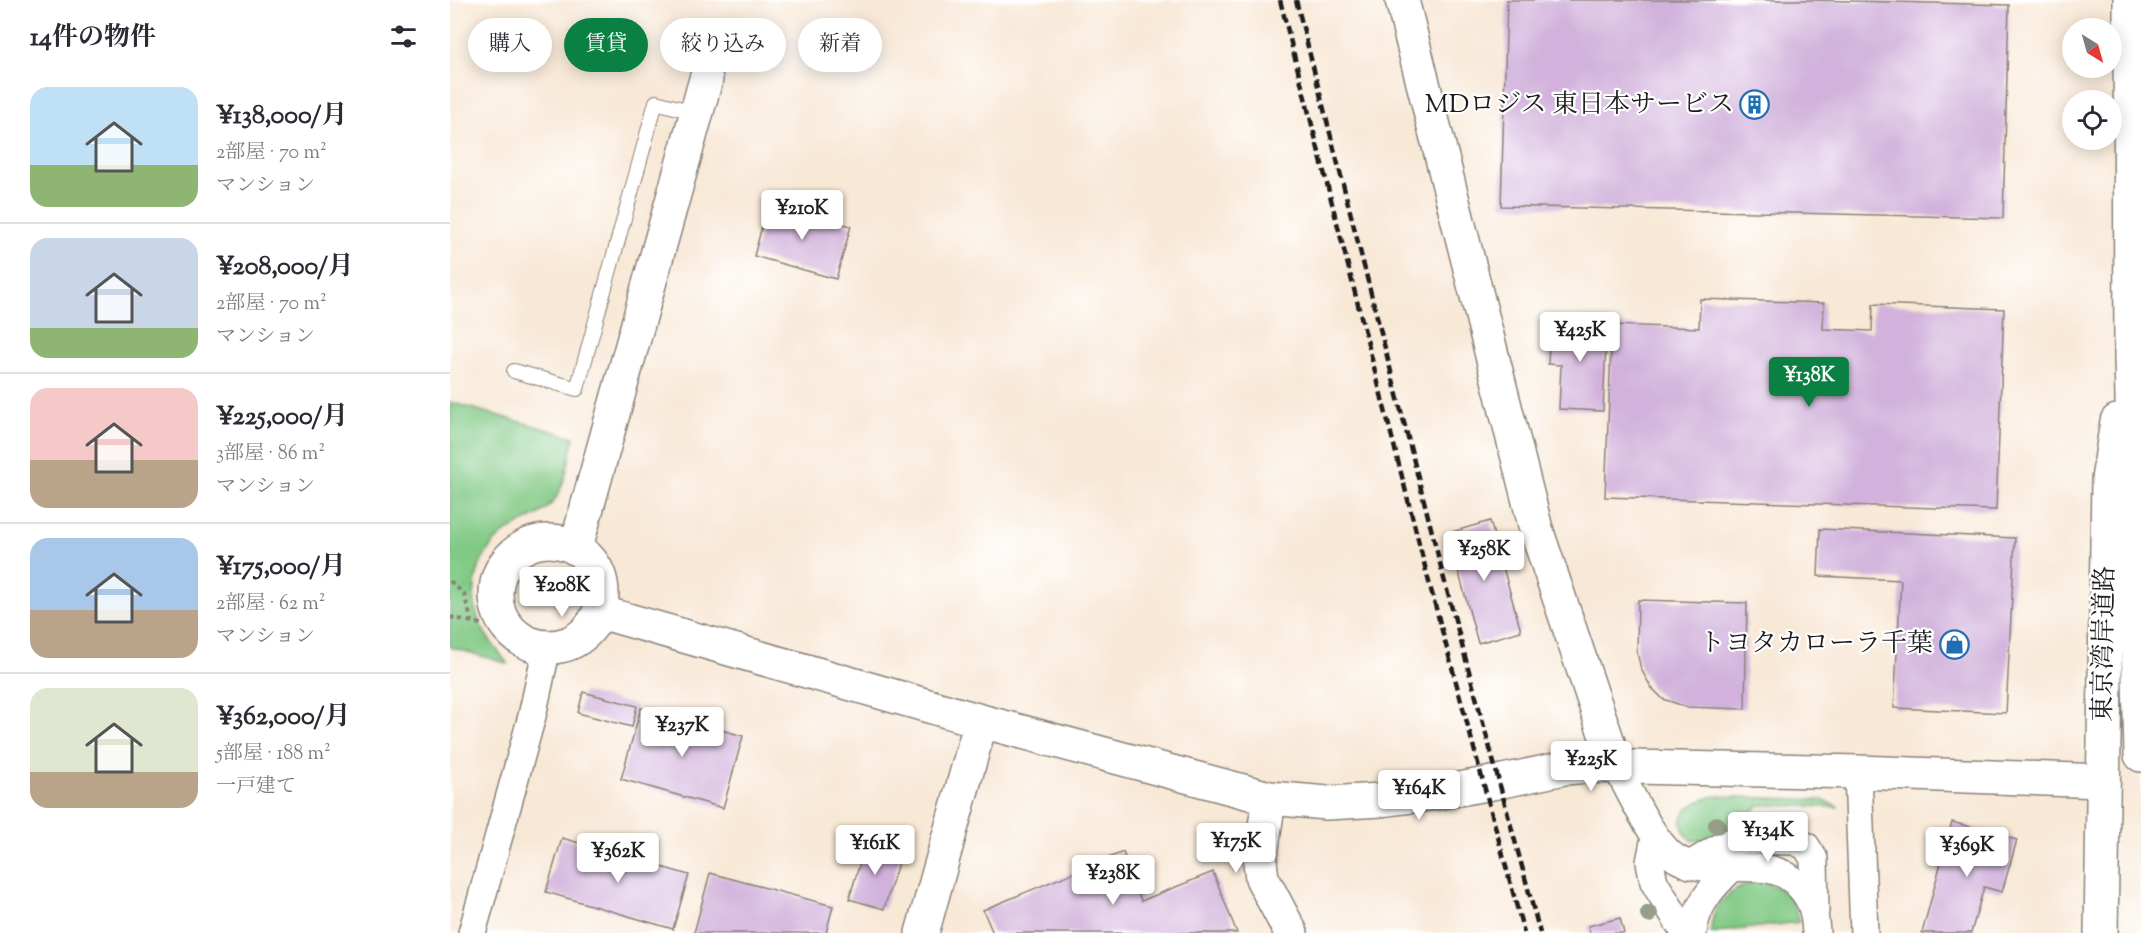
<!DOCTYPE html>
<html lang="ja">
<head>
<meta charset="utf-8">
<style>
  :root { --surface:#fff; --page:#f7f7f7; --text:#2b2b33; --muted:#7c7c81; --line:#e1e1e2; --accent:#0b8043 }
  body { margin:0; font-family:"Sorts Mill Goudy","Noto Serif JP",serif; background:var(--page); color:var(--text); height:100vh; display:flex; flex-direction:column; font-size:22px; white-space:nowrap }
  * { box-sizing:border-box; margin:0 }
  p { font-size:20px; color:var(--muted) }
  .icon { flex:none; width:33px; height:33px; fill:none; stroke:currentColor; stroke-width:2; stroke-linecap:round; stroke-linejoin:round }
  .map { position:relative; flex:1; overflow:hidden }
  .details { display:flex; flex-direction:column; background:var(--surface); width:450px }
  .details>* { flex:none }
  .top-card { position:absolute; left:18px; top:18px; width:570px; height:54px; display:flex; gap:12px }
  .needle { width:39px; rotate:143deg }
  .tools { position:absolute; left:1612px; top:18px; display:grid; gap:12px }
  .tools a { display:grid; place-items:center; width:60px; height:60px; border-radius:50%; background:var(--surface); box-shadow:0 3px 15px #0003; font-size:30px }
  .price { position:absolute; translate:-50% -51px; padding:0 14px; border-radius:6px; background:#fff; color:#222; font-size:20px; line-height:39px; filter:drop-shadow(0 2px 3px #0008) }
  .price::after { content:''; position:absolute; left:50%; top:36px; width:18px; height:14px; margin-left:-9px; background:inherit; clip-path:polygon(0 0,100% 0,50% 100%) }
  .price.on { background:var(--accent); color:#fff }
  ul { padding:0; list-style:none }
  li { display:flex; align-items:center; gap:18px; height:150px; padding:0 30px }
  li+li { border-top:2px solid var(--line) }
  li span { display:grid; place-items:center; flex:none; width:168px; height:120px; border-radius:18px; color:#555 }
  li>.icon { margin-inline-start:auto }
  span .icon { width:72px; height:72px; fill:#fffc; stroke-width:1 }
  li b { font-size:26px }
  h2 { display:flex; justify-content:space-between; align-items:center; height:72px; padding:0 30px; font-size:26px }
  .chip { padding:0 21px; border-radius:27px; background:var(--surface); box-shadow:0 3px 15px #0003; font-size:21px; line-height:54px }
  .chip.on { background:var(--accent); color:#fff }
  main { display:flex; flex:1; min-height:0 }
  .map>svg:first-child { display:block }
  .green { fill:#81c985; stroke:#4e7250; stroke-width:1.5 }
  .building { fill:#d2b2dc }
  .lines { fill:none; stroke-linecap:round; stroke-linejoin:round }
  .service-casing { stroke:#8a8279; stroke-width:16 }
  .minor-casing { stroke:#8a8279; stroke-width:30 }
  .tertiary-casing { stroke:#8a8279; stroke-width:36 }
  .trunk-casing { stroke:#8a8279; stroke-width:36 }
  .path { stroke:#8a8279; stroke-width:4; stroke-dasharray:4.5 4.5; stroke-linecap:butt }
  .service { stroke:#fff; stroke-width:14 }
  .minor { stroke:#fff; stroke-width:27 }
  .tertiary { stroke:#fff; stroke-width:33 }
  .trunk { stroke:#fff; stroke-width:33 }
  .rail { stroke:#1c1c1c; stroke-width:4.5; stroke-dasharray:9 4.5; stroke-linecap:butt }
  .tree { fill:#959e87 }
  .labels { text-anchor:middle; dominant-baseline:central; stroke-width:4.5; stroke-linejoin:round; paint-order:stroke }
  .poi-label { font-size:26px; fill:#1c1c1c; stroke:#fff; text-anchor:end }
  .street-label { font-size:26px; fill:#1c1c1c; stroke:#fff }
</style>
</head>
<body>
<main>
<section class="details">
<h2>14件の物件<svg class="icon" aria-label="filters" viewBox="0 0 24 24"><path d="M4 7h16M4 17h16"/><circle cx="9" cy="7" r="2"/><circle cx="15" cy="17" r="2"/></svg></h2>
<ul>
<li><span style="background:linear-gradient(#bfe0f5 65%,#8fb573 0)"><svg class="icon" aria-label="home" viewBox="0 0 24 24"><path d="M3 11l9-7 9 7M6 9v11h12V9"/></svg></span><div><b>¥138,000/月</b><p>2部屋 · 70 m²</p><p>マンション</p></div></li>
<li><span style="background:linear-gradient(#c9d6e8 75%,#8fb573 0)"><svg class="icon" aria-label="home" viewBox="0 0 24 24"><path d="M3 11l9-7 9 7M6 9v11h12V9"/></svg></span><div><b>¥208,000/月</b><p>2部屋 · 70 m²</p><p>マンション</p></div></li>
<li><span style="background:linear-gradient(#f6c9c9 60%,#b9a48a 0)"><svg class="icon" aria-label="home" viewBox="0 0 24 24"><path d="M3 11l9-7 9 7M6 9v11h12V9"/></svg></span><div><b>¥225,000/月</b><p>3部屋 · 86 m²</p><p>マンション</p></div></li>
<li><span style="background:linear-gradient(#a9c7e8 60%,#b9a48a 0)"><svg class="icon" aria-label="home" viewBox="0 0 24 24"><path d="M3 11l9-7 9 7M6 9v11h12V9"/></svg></span><div><b>¥175,000/月</b><p>2部屋 · 62 m²</p><p>マンション</p></div></li>
<li><span style="background:linear-gradient(#dfe7d0 70%,#b9a48a 0)"><svg class="icon" aria-label="home" viewBox="0 0 24 24"><path d="M3 11l9-7 9 7M6 9v11h12V9"/></svg></span><div><b>¥362,000/月</b><p>5部屋 · 188 m²</p><p>一戸建て</p></div></li>
</ul>
</section>
<div class="map">
<svg width="1691" height="933" viewBox="0 0 1691 933">
  <rect width="100%" height="100%" fill="#fff"/>
  <filter id="ink" filterUnits="userSpaceOnUse"><feTurbulence type="fractalNoise" baseFrequency=".0167" numOctaves="2"/><feDisplacementMap in="SourceGraphic" scale="12" xChannelSelector="R" yChannelSelector="G"/><feConvolveMatrix kernelMatrix="1 2 1 2 8 2 1 2 1" color-interpolation-filters="sRGB"/></filter>
  <filter id="wash" filterUnits="userSpaceOnUse"><feTurbulence type="fractalNoise" baseFrequency=".008" numOctaves="4" result="noise"/><feDisplacementMap in="SourceGraphic" scale="24" xChannelSelector="R" yChannelSelector="G"/><feGaussianBlur stdDeviation="1.35" result="paint"/><feColorMatrix in="noise" values="0 0 0 0 0 0 0 0 0 0 0 0 0 0 0 0 0 1.4 0 .05"/><feComposite in="paint" operator="in"/></filter>
  <g filter="url(#wash)">
    <rect width="100%" height="100%" fill="#f8e8d6"/>
    <path class="green" d="M0,402L124,437C119,457 116,486 103,502C91,517 71,521 56,532C27,553 16,592 31,626C38,640 49,652 58,664L0,647Z
      M1265,796L1372,800L1389,807L1310,805L1298,815L1293,827L1257,839L1242,841C1217,818 1241,802 1265,796Z
      M1310,881C1335,889 1343,896 1349,922L1261,933C1260,903 1283,887 1310,881Z"/>
    <g id="blocks">
      <path class="building" d="M1057,0H1361L1559,5L1553,218L1051,206Z
        M318,204L401,226L386,279L304,256Z
        M1250,299L1374,303L1373,329L1422,331L1423,304L1554,309L1546,510L1155,497L1162,325L1249,328Z
        M1136,318L1157,319L1153,411L1109,409L1111,365L1098,364L1100,323L1135,324Z
        M1040,521L1071,631L1028,643L998,533Z
        M1370,529L1565,538L1556,713L1444,708L1451,580L1368,576Z
        M1188,600L1297,603L1295,709L1237,707L1213,699L1201,687L1191,669L1187,652Z
        M133,692L187,706L182,727L128,713Z
        M191,708L293,736L273,808L171,779Z
        M1502,822L1567,840L1552,892L1534,887L1521,933H1472Z
        M112,838L239,875L223,929L96,892Z
        M416,843L451,853L434,909L399,899Z
        M673,852L691,901L763,872L787,933H543L533,910Z
        M260,873L383,906L376,933H244Z
        M1170,918L1174,933H1140L1138,926Z"/>
    </g>
  </g>
  <g filter="url(#ink)">
    <use href="#blocks" fill-opacity="0" stroke="#8a8279" stroke-width="1.5"/>
    <g class="lines">
      <defs>
        <path id="service" d="M64,371L127,389L206,102L247,113"/>
        <path id="minor" d="M1166,766C1180,791 1205,848 1229,860C1267,880 1320,851 1350,887C1363,901 1365,915 1366,933
          M1408,772L1414,933
          M1205,837L1200,862L1204,882L1235,933
          M1240,865L1273,845L1289,840L1344,841L1356,846L1364,859L1365,911
          M22,933L82,716L97,647
          M1243,933C1245,906 1263,886 1281,869"/>
        <path id="tertiary" d="M952,0L1086,529L1166,766
          M46 594a53 53 0 1 1 106 0a53 53 0 1 1-106 0Z
          M126,547L256,79
          M150,612L531,721L819,798L877,803L931,800L987,793L1053,781L1114,768L1140,766L1408,772L1653,781
          M819,798L810,862L812,878L841,933
          M472,933L531,721"/>
        <path id="trunk" d="M1680,0L1681,358L1691,755
          M1651,933L1658,480L1667,421"/>
      </defs>
      <use href="#service" class="service-casing"/>
      <use href="#minor" class="minor-casing"/>
      <use href="#tertiary" class="tertiary-casing"/>
      <use href="#trunk" class="trunk-casing"/>
      <path class="path" d="M0,581L14,594L22,622
        M0,617L35,625"/>
      <use href="#service" class="service"/>
      <use href="#minor" class="minor"/>
      <use href="#tertiary" class="tertiary"/>
      <use href="#trunk" class="trunk"/>
      <path class="rail" d="M830,0L980,586L1074,933
        M846,0L994,579L1090,933"/>
    </g>
    <g class="tree">
      <circle cx="1287" cy="821" r="9"/>
      <circle cx="1267" cy="825" r="9"/>
      <circle cx="1199" cy="914" r="9"/>
    </g>
  </g>
  <defs>
    <symbol id="building-ring" viewBox="-11 -11 22 22"><circle r="9.5" fill="#fff" stroke="#1f6fb2" stroke-width="1.5"/><path d="M-4-6H4V6H1V3H-1V6H-4ZM-2.5-4.3h1.7v1.8h-1.7ZM.8-4.3h1.7v1.8H.8ZM-2.5-1h1.7V.8h-1.7ZM.8-1h1.7V.8H.8Z" fill="#1f6fb2"/></symbol>
    <symbol id="shop-ring" viewBox="-11 -11 22 22"><circle r="9.5" fill="#fff" stroke="#1f6fb2" stroke-width="1.5"/><path d="M-5-2.5h2.3a2.7 3.5 0 0 1 5.4 0H5L5.5 6h-11ZM-1.5-2.5h3a1.5 2.3 0 0 0-3 0Z" fill="#1f6fb2"/></symbol>
  </defs>
  <g fill-rule="evenodd">
    <use href="#building-ring" x="1288" y="88" width="33" height="33"/>
    <use href="#shop-ring" x="1488" y="628" width="33" height="33"/>
  </g>
  <g class="labels">
    <g class="poi-label">
      <text x="1284" y="105">MDロジス 東日本サービス</text>
      <text x="1483" y="644">トヨタカローラ千葉</text>
    </g>
    <g class="street-label">
      <text transform="translate(1655 644) rotate(-89)">東京湾岸道路</text>
    </g>
  </g>
</svg>
<div class="tools">
<a><svg class="needle" viewBox="-14 -14 28 28"><path d="M0-13l5 13h-10z" fill="#e53935"/><path d="M0 13l5-13h-10z" fill="#7c7c81"/></svg></a>
<a><svg class="icon" aria-label="locate" viewBox="0 0 24 24"><circle cx="12" cy="12" r="6"/><path d="M12 2v4M12 18v4M2 12h4M18 12h4"/></svg></a>
</div>
<b class="price" style="left:352px;top:241px">¥210K</b>
<b class="price" style="left:1130px;top:363px">¥425K</b>
<b class="price on" style="left:1359px;top:408px">¥138K</b>
<b class="price" style="left:1034px;top:582px">¥258K</b>
<b class="price" style="left:112px;top:618px">¥208K</b>
<b class="price" style="left:232px;top:758px">¥237K</b>
<b class="price" style="left:1141px;top:792px">¥225K</b>
<b class="price" style="left:969px;top:821px">¥164K</b>
<b class="price" style="left:1318px;top:863px">¥134K</b>
<b class="price" style="left:786px;top:874px">¥175K</b>
<b class="price" style="left:425px;top:876px">¥161K</b>
<b class="price" style="left:1517px;top:878px">¥369K</b>
<b class="price" style="left:168px;top:884px">¥362K</b>
<b class="price" style="left:663px;top:906px">¥238K</b>
<div class="top-card">
<a class="chip">購入</a>
<a class="chip on">賃貸</a>
<a class="chip">絞り込み</a>
<a class="chip">新着</a>
</div>
</div>
</main>
</body>
</html>
